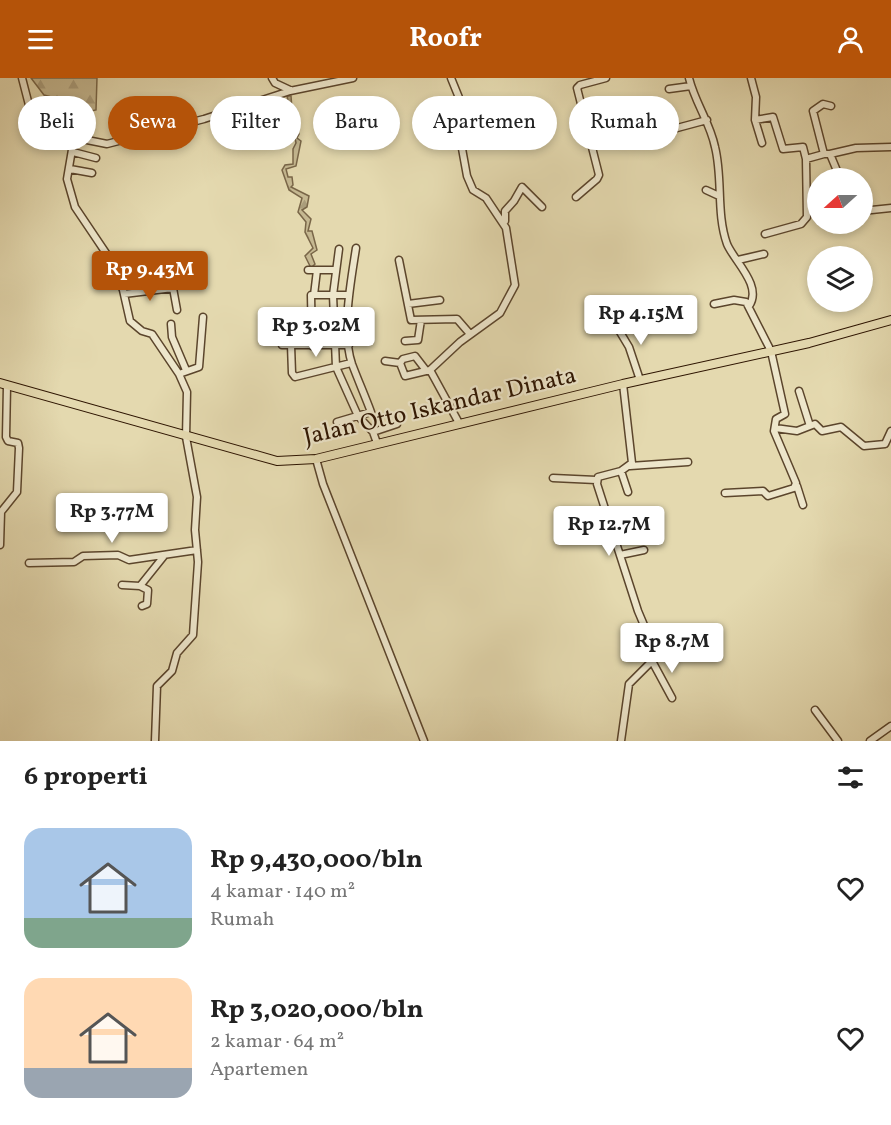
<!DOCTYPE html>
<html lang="id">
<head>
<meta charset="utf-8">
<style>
  :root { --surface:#fff; --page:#f6f6f6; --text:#222; --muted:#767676; --accent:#b45309 }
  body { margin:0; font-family:Vollkorn,serif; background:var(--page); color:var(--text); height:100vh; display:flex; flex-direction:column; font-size:22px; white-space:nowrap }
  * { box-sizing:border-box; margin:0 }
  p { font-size:20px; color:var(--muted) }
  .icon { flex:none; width:33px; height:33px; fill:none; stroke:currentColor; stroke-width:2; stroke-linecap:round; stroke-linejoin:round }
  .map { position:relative; height:663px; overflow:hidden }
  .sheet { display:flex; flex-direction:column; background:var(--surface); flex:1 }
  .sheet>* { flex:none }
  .hud { position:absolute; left:18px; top:18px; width:855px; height:54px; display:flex; gap:12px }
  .needle { width:39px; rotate:249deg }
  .controls { position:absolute; left:807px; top:90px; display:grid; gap:12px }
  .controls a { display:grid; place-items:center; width:66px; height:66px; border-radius:50%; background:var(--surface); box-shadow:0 3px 9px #0003; font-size:30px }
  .price { position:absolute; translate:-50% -51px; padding:0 14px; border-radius:6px; background:#fff; color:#222; font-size:20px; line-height:39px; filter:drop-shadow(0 2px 3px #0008) }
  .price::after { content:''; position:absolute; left:50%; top:36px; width:18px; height:14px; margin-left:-9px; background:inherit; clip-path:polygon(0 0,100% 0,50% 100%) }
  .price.current { background:var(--accent); color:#fff }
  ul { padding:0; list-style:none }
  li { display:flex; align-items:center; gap:18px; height:150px; padding:0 24px }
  li span { display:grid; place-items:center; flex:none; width:168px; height:120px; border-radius:18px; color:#555 }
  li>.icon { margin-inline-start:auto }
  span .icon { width:72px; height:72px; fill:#fffc; stroke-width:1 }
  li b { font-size:26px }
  h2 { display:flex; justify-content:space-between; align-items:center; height:72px; padding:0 24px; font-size:26px }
  .tag { padding:0 21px; border-radius:27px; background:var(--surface); box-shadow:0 3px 9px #0003; font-size:21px; line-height:54px }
  .tag.current { background:var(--accent); color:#fff }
  header { display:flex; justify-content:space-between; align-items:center; height:78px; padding:0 24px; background:var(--accent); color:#fff; font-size:27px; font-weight:700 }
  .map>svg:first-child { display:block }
  .forest { fill:url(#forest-firs); stroke:#796648; stroke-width:1.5 }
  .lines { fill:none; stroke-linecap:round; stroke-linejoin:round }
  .minor-casing { stroke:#5b452c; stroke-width:9 }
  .major-casing { stroke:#2d1400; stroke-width:10 }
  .minor { stroke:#ede6cb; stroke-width:6 }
  .major { stroke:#e4d9af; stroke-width:8 }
  .labels { text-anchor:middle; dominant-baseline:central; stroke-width:4.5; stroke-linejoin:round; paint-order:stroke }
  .street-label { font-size:24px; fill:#2d1400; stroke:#ede6cb }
</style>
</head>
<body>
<header><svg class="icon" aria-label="menu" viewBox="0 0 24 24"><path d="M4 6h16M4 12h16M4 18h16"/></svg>Roofr<svg class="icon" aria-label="person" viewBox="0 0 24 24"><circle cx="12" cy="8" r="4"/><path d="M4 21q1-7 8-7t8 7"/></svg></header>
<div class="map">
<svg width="891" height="663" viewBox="0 0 891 663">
  <defs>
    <pattern id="forest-firs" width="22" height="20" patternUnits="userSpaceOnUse" patternTransform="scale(1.5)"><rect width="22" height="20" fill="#c5b891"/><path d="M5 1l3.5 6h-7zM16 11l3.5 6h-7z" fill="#aa9d7b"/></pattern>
  </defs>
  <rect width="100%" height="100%" fill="#e4d9af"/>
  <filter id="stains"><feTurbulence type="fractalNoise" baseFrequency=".00333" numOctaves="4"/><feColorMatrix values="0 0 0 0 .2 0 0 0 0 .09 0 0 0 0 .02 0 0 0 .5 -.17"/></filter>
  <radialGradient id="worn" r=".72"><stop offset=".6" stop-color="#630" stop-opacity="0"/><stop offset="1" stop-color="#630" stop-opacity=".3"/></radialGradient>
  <path class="forest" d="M31,0H97L96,32L76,36L62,22L44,17Z
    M287,18H291L292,31L298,42L295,47L299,56L297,60L301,63L296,88L286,91L288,99H292L293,107L291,109L309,118L307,129L302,132L311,141L308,153H312L317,172L311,176L315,186L311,190L305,178L313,170L305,154L306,144L298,134L302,120L289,112L282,92L285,87L293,86V71L296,65Z"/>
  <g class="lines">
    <defs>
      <path id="minor" d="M22,0L30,31L59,34L67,41L75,54L87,62L107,66L204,41L290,13L353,0
        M272,0L275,5L290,12
        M451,0L464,32L457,43L467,98L473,112L486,120L506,150L515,207L500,235L460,264L430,292L459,345
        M689,0C695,25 710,44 715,69C723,101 716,135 727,166C734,183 763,208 749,228
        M751,0L756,19L755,42L773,39L783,71L803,69L806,81L807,139L801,146L765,156
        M669,11L691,8
        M831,28L823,26L813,33L824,76H830L840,100
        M755,42L762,65
        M75,54L67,101L75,129L112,184L123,212L130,243L142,253L152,256L179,296L187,314L186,359L197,419L195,452L198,484L193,557L177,575L172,593L157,608L155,663
        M651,57L707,42
        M73,74L96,80
        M830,76L856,70L891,69
        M806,81L824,76
        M70,91L92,95
        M706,112L719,118
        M576,119L597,101L599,97L577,10L580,7L606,0
        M862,133L891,130
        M505,143V133L514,123L522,109L542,129
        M339,171L333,217L336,289L358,338L373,354L377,365
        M399,182L411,242L457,241L470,256
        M738,182L764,176
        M308,192H335
        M124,216L173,210L177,232
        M314,217L317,192
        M408,226L440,222
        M714,226L734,222L746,224L771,273L785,336L776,341L774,353L796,405L794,410L768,418L763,413L725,415
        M171,246L172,259L186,292
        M617,249L629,269L640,302
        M405,263L418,262L421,242
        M282,267H349
        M291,267L292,295L295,299L351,285
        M312,268L311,217H349
        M385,283L400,285
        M425,291L415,278L403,281L400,285L405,298L430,292
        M179,296L199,289L203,239
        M799,313L810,348
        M337,344L371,334C365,318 358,302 352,286C341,254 351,203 356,170
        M775,350L797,353L815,346L822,353L841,349L864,368L885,366L891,353
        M373,354L397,346
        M316,381L323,406L424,663
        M630,388L688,384
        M621,393L628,414
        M553,400L596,402
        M797,408L803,427
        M0,467L1,434L17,414L19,370L18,365L8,363L6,359L7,308
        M620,477L644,472
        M29,485L74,484L83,478L118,477L129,482L197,472
        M122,507L140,508
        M142,528L147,526L148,512L140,508L164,478
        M652,583L672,620
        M815,632L838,663
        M621,663L629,606L657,578L638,533L597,406L598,399L621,393L632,385L623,306
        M870,663L891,648"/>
      <path id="major" d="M0,305L277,383L316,381L623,306L809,265L891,242"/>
    </defs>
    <use href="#minor" class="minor-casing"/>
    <use href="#major" class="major-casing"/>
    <use href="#minor" class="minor"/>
    <use href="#major" class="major"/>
  </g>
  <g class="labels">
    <g class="street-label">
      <text transform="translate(440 329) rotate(-13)">Jalan Otto Iskandar Dinata</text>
    </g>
  </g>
  <rect width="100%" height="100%" filter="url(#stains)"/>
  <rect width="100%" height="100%" fill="url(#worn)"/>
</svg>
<div class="controls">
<a><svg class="needle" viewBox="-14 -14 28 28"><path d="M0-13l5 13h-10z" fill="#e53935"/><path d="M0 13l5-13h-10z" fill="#767676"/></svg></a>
<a><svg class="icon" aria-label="layers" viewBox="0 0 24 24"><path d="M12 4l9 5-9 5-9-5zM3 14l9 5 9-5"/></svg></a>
</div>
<b class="price current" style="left:150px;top:224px">Rp 9.43M</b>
<b class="price" style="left:641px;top:268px">Rp 4.15M</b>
<b class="price" style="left:316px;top:280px">Rp 3.02M</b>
<b class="price" style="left:112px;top:466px">Rp 3.77M</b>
<b class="price" style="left:609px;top:479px">Rp 12.7M</b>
<b class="price" style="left:672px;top:596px">Rp 8.7M</b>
<div class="hud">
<a class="tag">Beli</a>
<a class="tag current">Sewa</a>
<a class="tag">Filter</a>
<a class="tag">Baru</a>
<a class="tag">Apartemen</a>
<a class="tag">Rumah</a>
</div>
</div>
<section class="sheet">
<h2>6 properti<svg class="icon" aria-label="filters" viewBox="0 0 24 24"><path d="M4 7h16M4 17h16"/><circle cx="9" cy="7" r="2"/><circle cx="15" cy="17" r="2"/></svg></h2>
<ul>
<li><span style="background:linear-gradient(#a9c7e8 75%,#7fa58c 0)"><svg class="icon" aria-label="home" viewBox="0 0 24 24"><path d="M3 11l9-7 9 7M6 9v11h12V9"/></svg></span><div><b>Rp 9,430,000/bln</b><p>4 kamar · 140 m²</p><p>Rumah</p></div><svg class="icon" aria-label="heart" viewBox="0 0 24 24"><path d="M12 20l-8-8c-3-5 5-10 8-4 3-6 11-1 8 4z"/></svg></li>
<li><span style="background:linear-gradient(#ffd9b3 75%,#9aa5b1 0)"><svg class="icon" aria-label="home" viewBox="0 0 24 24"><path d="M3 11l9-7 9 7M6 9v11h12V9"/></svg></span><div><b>Rp 3,020,000/bln</b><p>2 kamar · 64 m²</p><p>Apartemen</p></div><svg class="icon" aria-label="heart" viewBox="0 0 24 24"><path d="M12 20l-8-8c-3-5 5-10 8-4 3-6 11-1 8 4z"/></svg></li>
</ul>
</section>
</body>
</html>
